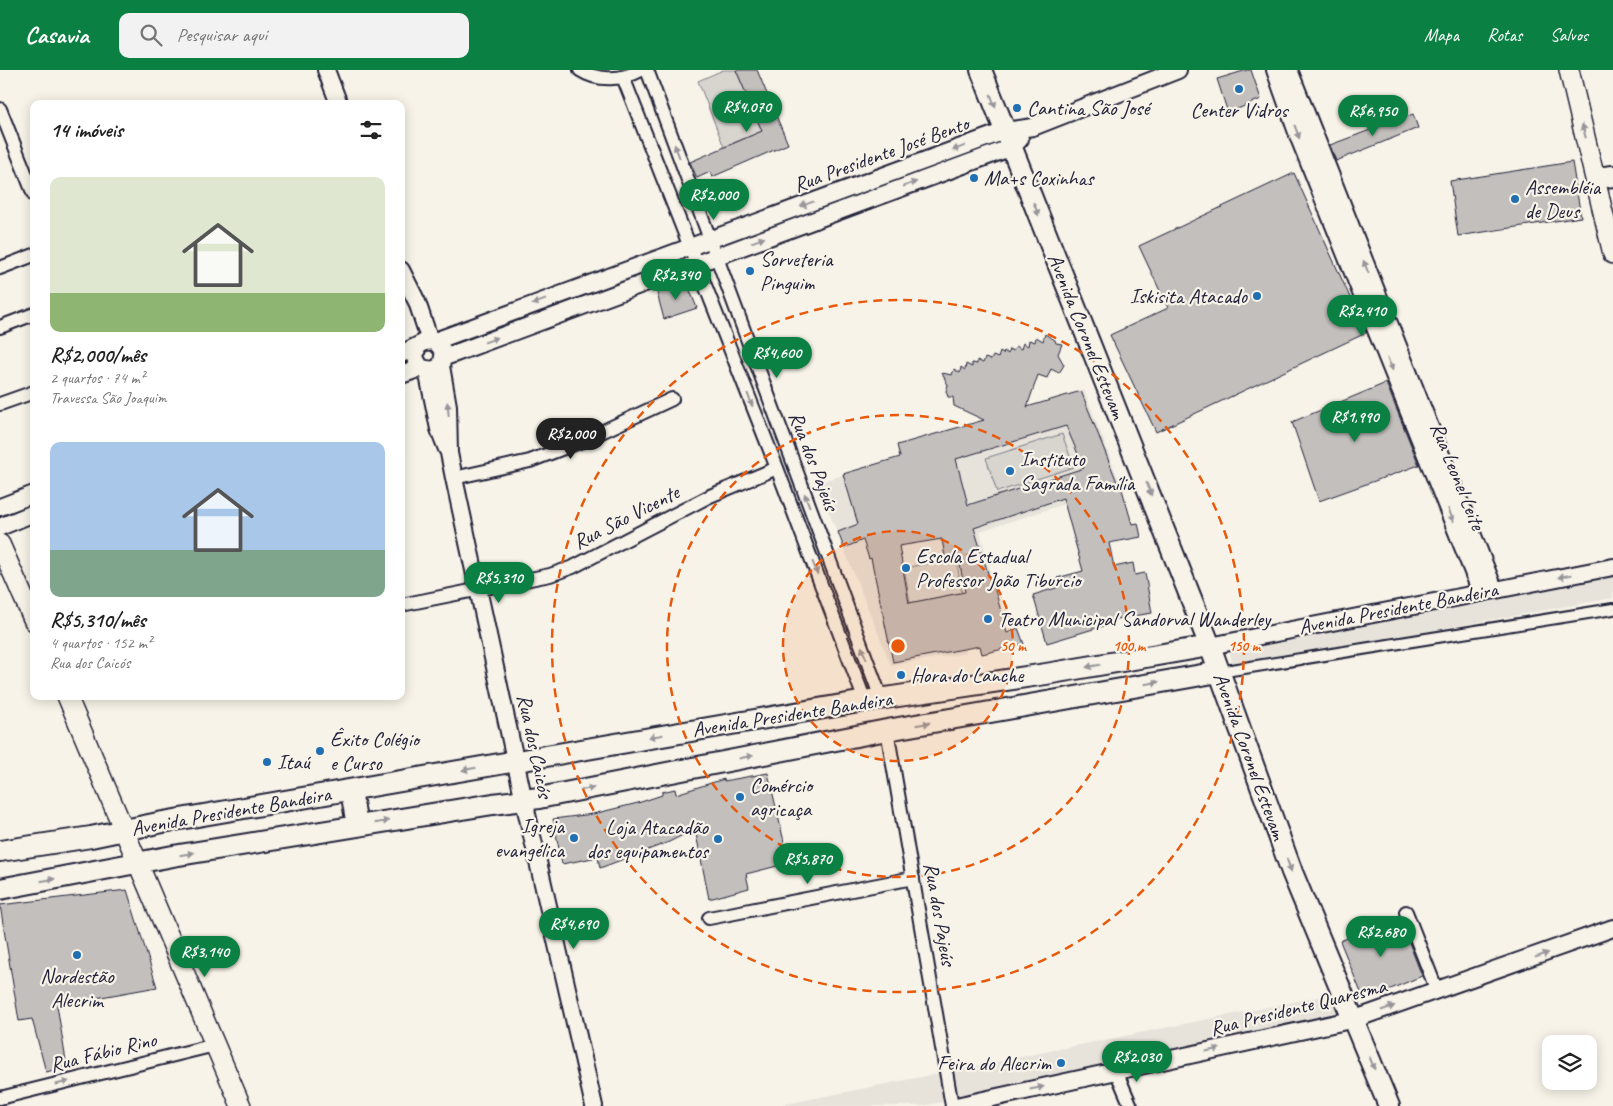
<!DOCTYPE html>
<html lang="pt">
<head>
<meta charset="utf-8">
<style>
  :root { --surface:#fff; --page:#f2f2f2; --text:#222; --muted:#767676; --accent:#0b8043 }
  body { margin:0; font-family:Caveat,sans-serif; background:var(--page); color:var(--text); height:100vh; display:flex; flex-direction:column; font-size:19px; white-space:nowrap }
  * { box-sizing:border-box; margin:0 }
  p { font-size:16px; color:var(--muted) }
  .icon { flex:none; width:28px; height:28px; fill:none; stroke:currentColor; stroke-width:2; stroke-linecap:round; stroke-linejoin:round }
  .map { position:relative; flex:1; overflow:hidden }
  .details { position:absolute; left:30px; top:30px; width:375px; height:600px; display:flex; flex-direction:column; background:var(--surface); border-radius:10px; box-shadow:0 2px 12px #0003 }
  .details>* { flex:none }
  .controls { position:absolute; left:1542px; top:965px; display:grid; gap:10px }
  .controls a { display:grid; place-items:center; width:55px; height:55px; border-radius:10px; background:var(--surface); box-shadow:0 2px 12px #0003; font-size:25px }
  .price { position:absolute; translate:-50% -42px; padding:0 11px; border-radius:18px; background:var(--accent); color:#fff; font-size:16px; line-height:32px; filter:drop-shadow(0 1px 2px #0008) }
  .price::after { content:''; position:absolute; left:50%; top:30px; width:15px; height:11px; margin-left:-8px; background:inherit; clip-path:polygon(0 0,100% 0,50% 100%) }
  .price.active { background:#222; color:#fff }
  ul { padding:0; list-style:none }
  li { display:grid; align-content:center; gap:10px; height:265px; padding:0 20px }
  li span { display:grid; place-items:center; height:155px; border-radius:10px; color:#555 }
  li>.icon { margin-inline-start:auto }
  span .icon { width:90px; height:90px; fill:#fffc; stroke-width:1 }
  li b { font-size:21px }
  h2 { display:flex; justify-content:space-between; align-items:center; height:60px; padding:0 20px; font-size:21px }
  header { display:flex; align-items:center; gap:30px; box-sizing:border-box; height:70px; padding:0 25px; background:var(--accent); color:#fff }
  header strong { font-size:24px }
  nav { display:flex; gap:28px; margin-inline-start:auto; font-size:18px }
  .search { width:350px; height:45px; background:var(--page); display:flex; align-items:center; gap:12px; box-sizing:border-box; padding:0 18px; border-radius:10px; color:var(--muted); font-size:19px }
  .map>svg:first-child { display:block }
  .built { fill:#e7e3db }
  .green { fill:#d8d5cf; stroke:#7d7c85 }
  .building { fill:#c2bfbd; stroke:#22223b; fill-rule:evenodd }
  .lines { fill:none; stroke-linecap:round; stroke-linejoin:round }
  .pedestrian-casing { stroke:#22223b; stroke-width:14 }
  .minor-casing { stroke:#22223b; stroke-width:16 }
  .tertiary-casing { stroke:#22223b; stroke-width:20 }
  .secondary-casing { stroke:#22223b; stroke-width:22 }
  .primary-casing { stroke:#22223b; stroke-width:24 }
  .pedestrian { stroke:#f7f3e8; stroke-width:10 }
  .minor { stroke:#f7f3e8; stroke-width:12 }
  .tertiary { stroke:#f7f3e8; stroke-width:16 }
  .secondary { stroke:#f7f3e8; stroke-width:19 }
  .primary { stroke:#f7f3e8; stroke-width:20 }
  .oneway { fill:#97959a }
  .ring { fill:none; stroke:#e8590c; stroke-width:2.5; stroke-dasharray:9 6 }
  .poi-dot { fill:#1f6fb2; stroke:#f7f3e8; stroke-width:2 }
  .labels { text-anchor:middle; dominant-baseline:central; stroke-width:4.5; stroke-linejoin:round; paint-order:stroke }
  .poi-label { font-size:21px; fill:#22223b; stroke:#f7f3e8; text-anchor:start }
  .street-label { font-size:21px; fill:#22223b; stroke:#f7f3e8 }
  .centre { fill:#e8590c; stroke:#f7f3e8; stroke-width:2.5 }
  .ring-label { font-size:15px; text-anchor:middle; font-weight:bold; fill:#e8590c; stroke:#f7f3e8; stroke-width:4.5; stroke-linejoin:round; paint-order:stroke }
</style>
</head>
<body>
<header>
<strong>Casavia</strong>
<div class="search"><svg class="icon" aria-label="search" viewBox="0 0 24 24"><circle cx="10" cy="10" r="6"/><path d="M15 15l6 6"/></svg>Pesquisar aqui</div>
<nav><a>Mapa</a><a>Rotas</a><a>Salvos</a></nav>
</header>
<div class="map">
<svg width="1613" height="1036" viewBox="0 0 1613 1036">
  <rect width="100%" height="100%" fill="#f7f3e8"/>
  <filter id="ink" filterUnits="userSpaceOnUse"><feTurbulence type="fractalNoise" baseFrequency=".02" numOctaves="2"/><feDisplacementMap in="SourceGraphic" scale="10" xChannelSelector="R" yChannelSelector="G"/><feConvolveMatrix kernelMatrix="1 2 1 2 8 2 1 2 1" color-interpolation-filters="sRGB"/></filter>
  <g filter="url(#ink)">
    <path class="built" d="M1084,320L1121,416L980,461L991,503L964,509L965,522L956,524L966,583L891,595L817,413L900,387L897,375Z
      M1613,507V528L1233,596L1228,576Z
      M1333,924L1344,950L923,1036H776Z"/>
    <path class="green" d="M723,0H736L762,61L724,77L698,11Z
      M1062,364L1074,397L997,422L986,388Z
      M956,488L962,523L910,533L904,498Z"/>
    <path class="building" d="M736,0H757L788,74L712,107L710,102L697,108L690,92L762,61Z
      M1247,0H1251L1261,29L1228,43L1217,9Z
      M1413,44L1418,58L1336,91L1330,75Z
      M1572,92L1581,147L1458,166L1450,111Z
      M1294,103L1366,263L1156,362L1110,265L1168,238L1139,176Z
      M687,213L697,238L664,249L657,223Z
      M1045,264L1055,270L1056,273L1062,274L1058,284L1064,295L1059,303L1051,299L1047,308L1038,305L1027,337L1081,321L1119,417L1121,416L1132,454L1138,453L1141,467L1109,473L1114,497L1133,493L1135,505L1145,503L1152,543L1110,550V554L1047,573L1033,525L1059,517L1057,508L1083,501L1063,428L974,458L990,510L992,509L1007,563L1018,558L1024,574L982,584L980,576L893,592L871,488L869,489L863,470L844,478L838,462L858,454L843,404L900,387L897,375L984,350L954,336L953,327H948L946,321L948,315L942,303L952,305L954,299L960,303L961,297L965,300L966,294L972,297V293L977,294V290L983,293L985,288L991,290L993,286L998,288L1000,282L1003,284L1004,281L1008,284L1009,279L1013,281L1016,276L1021,279L1023,273L1028,276L1029,270L1035,272L1036,267L1043,271ZM1066,356L1084,398L968,435L956,389ZM942,469L945,487L958,484L965,522L909,533L899,476Z
      M1386,313L1419,395L1319,431L1292,352Z
      M768,703L789,793L746,804L749,818L709,829L695,759L669,772L600,798L598,787L562,794L553,749L593,744L638,733L662,725V722L675,719L676,724L724,709V711Z
      M127,820L157,917L57,935L67,997L46,1002L32,949L19,951L0,835Z
      M1399,847L1422,906L1364,930L1340,871Z"/>
    <g class="lines">
      <defs>
        <path id="pedestrian" d="M1219,602L1613,539"/>
        <path id="minor" d="M580,0C598,12 623,10 641,0
          M647,0L881,628
          M623,7L777,398L865,631
          M0,39L34,125
          M0,198L34,185
          M0,257L34,244
          M0,334L34,322
          M454,408L530,391L582,371L672,329
          M401,535L550,505L573,497L710,426L777,398
          M887,660L952,1036
          M1406,842L1437,921
          M709,848L913,808
          M1116,1001L1131,1036
          M0,1028L215,975"/>
        <path id="tertiary" d="M326,0L339,34
          M1275,0L1299,68L1481,522
          M1289,0L1494,519
          M401,200L417,232L430,271
          M435,271L1005,61L1033,57L1178,0
          M401,284L425,272L435,271L444,282L441,296L433,300L421,298L415,288L417,278
          M445,287L1012,77L1020,69
          M441,296L448,336L449,383L454,408L524,731L594,1036
          M427,300L439,359L447,379
          M401,305L421,298
          M0,437L34,424
          M0,457L34,443
          M1210,576L1613,497
          M956,1036L1355,949L1613,858"/>
        <path id="secondary" d="M1569,0L1613,184
          M0,474L34,551
          M67,626L241,1036"/>
        <path id="primary" d="M981,0L1210,576L1292,802L1389,1036
          M1596,108L1613,106
          M351,720L357,756
          M0,781L91,767L163,752L865,631L1046,604L1210,576
          M0,819L173,786L493,734L539,728L887,660L1219,602"/>
      </defs>
      <use href="#pedestrian" class="pedestrian-casing"/>
      <use href="#minor" class="minor-casing"/>
      <use href="#tertiary" class="tertiary-casing"/>
      <use href="#secondary" class="secondary-casing"/>
      <use href="#primary" class="primary-casing"/>
      <use href="#pedestrian" class="pedestrian"/>
      <use href="#minor" class="minor"/>
      <use href="#tertiary" class="tertiary"/>
      <use href="#secondary" class="secondary"/>
      <use href="#primary" class="primary"/>
    </g>
    <defs><path id="oneway-solid" d="M-6-.8H1V-3.2L6.5 0L1 3.2V.8H-6Z" transform="scale(1.25)"/></defs>
    <g class="oneway">
      <use href="#oneway-solid" transform="translate(993 31) rotate(70)"/>
      <use href="#oneway-solid" transform="translate(1584 61) rotate(-104)"/>
      <use href="#oneway-solid" transform="translate(1297 62) rotate(70)"/>
      <use href="#oneway-solid" transform="translate(959 78) rotate(160)"/>
      <use href="#oneway-solid" transform="translate(677 81) rotate(-111)"/>
      <use href="#oneway-solid" transform="translate(910 114) rotate(-20)"/>
      <use href="#oneway-solid" transform="translate(807 134) rotate(160)"/>
      <use href="#oneway-solid" transform="translate(1036 139) rotate(69)"/>
      <use href="#oneway-solid" transform="translate(758 170) rotate(-20)"/>
      <use href="#oneway-solid" transform="translate(1366 197) rotate(-112)"/>
      <use href="#oneway-solid" transform="translate(539 232) rotate(160)"/>
      <use href="#oneway-solid" transform="translate(491 270) rotate(-20)"/>
      <use href="#oneway-solid" transform="translate(1390 294) rotate(68)"/>
      <use href="#oneway-solid" transform="translate(750 330) rotate(69)"/>
      <use href="#oneway-solid" transform="translate(448 339) rotate(-96)"/>
      <use href="#oneway-solid" transform="translate(1149 419) rotate(69)"/>
      <use href="#oneway-solid" transform="translate(807 430) rotate(-111)"/>
      <use href="#oneway-solid" transform="translate(1451 445) rotate(68)"/>
      <use href="#oneway-solid" transform="translate(815 498) rotate(69)"/>
      <use href="#oneway-solid" transform="translate(1565 506) rotate(169)"/>
      <use href="#oneway-solid" transform="translate(864 583) rotate(-111)"/>
      <use href="#oneway-solid" transform="translate(1093 596) rotate(170)"/>
      <use href="#oneway-solid" transform="translate(1152 613) rotate(-10)"/>
      <use href="#oneway-solid" transform="translate(923 654) rotate(-10)"/>
      <use href="#oneway-solid" transform="translate(656 666) rotate(170)"/>
      <use href="#oneway-solid" transform="translate(746 687) rotate(-11)"/>
      <use href="#oneway-solid" transform="translate(469 699) rotate(170)"/>
      <use href="#oneway-solid" transform="translate(587 719) rotate(-11)"/>
      <use href="#oneway-solid" transform="translate(382 752) rotate(-10)"/>
      <use href="#oneway-solid" transform="translate(187 784) rotate(-9)"/>
      <use href="#oneway-solid" transform="translate(1289 795) rotate(70)"/>
      <use href="#oneway-solid" transform="translate(48 810) rotate(-10)"/>
      <use href="#oneway-solid" transform="translate(1542 885) rotate(-19)"/>
      <use href="#oneway-solid" transform="translate(1388 938) rotate(-19)"/>
      <use href="#oneway-solid" transform="translate(1213 980) rotate(-12)"/>
      <use href="#oneway-solid" transform="translate(1372 993) rotate(68)"/>
      <use href="#oneway-solid" transform="translate(62 1013) rotate(-14)"/>
      <use href="#oneway-solid" transform="translate(1037 1018) rotate(-12)"/>
    </g>
  </g>
  <circle cx="898" cy="576" r="115" fill="#e8590c" fill-opacity=".12"/>
  <g class="ring">
    <circle cx="898" cy="576" r="115"/>
    <circle cx="898" cy="576" r="231"/>
    <circle cx="898" cy="576" r="346"/>
  </g>
  <g class="poi-dot">
    <circle cx="1239" cy="19" r="5"/>
    <circle cx="1017" cy="38" r="5"/>
    <circle cx="974" cy="108" r="5"/>
    <circle cx="1515" cy="129" r="5"/>
    <circle cx="750" cy="201" r="5"/>
    <circle cx="1257" cy="226" r="5"/>
    <circle cx="1010" cy="401" r="5"/>
    <circle cx="906" cy="498" r="5"/>
    <circle cx="988" cy="549" r="5"/>
    <circle cx="901" cy="605" r="5"/>
    <circle cx="320" cy="681" r="5"/>
    <circle cx="267" cy="692" r="5"/>
    <circle cx="740" cy="727" r="5"/>
    <circle cx="574" cy="768" r="5"/>
    <circle cx="718" cy="769" r="5"/>
    <circle cx="77" cy="885" r="5"/>
    <circle cx="1061" cy="993" r="5"/>
  </g>
  <g class="labels">
    <g class="poi-label">
      <text x="1027" y="38">Cantina São José</text>
      <text x="1239" y="40" text-anchor="middle">Center Vidros</text>
      <text x="984" y="108">Ma+s Coxinhas</text>
      <text x="1525" y="117">Assembléia<tspan x="1525" dy="24">de Deus</tspan></text>
      <text x="760" y="189">Sorveteria<tspan x="760" dy="24">Pinguim</tspan></text>
      <text x="1247" y="226" text-anchor="end">Iskisita Atacado</text>
      <text x="1020" y="389">Instituto<tspan x="1020" dy="24">Sagrada Família</tspan></text>
      <text x="916" y="486">Escola Estadual<tspan x="916" dy="24">Professor João Tiburcio</tspan></text>
      <text x="998" y="549">Teatro Municipal Sandorval Wanderley</text>
      <text x="911" y="605">Hora do Lanche</text>
      <text x="330" y="669">Êxito Colégio<tspan x="330" dy="24">e Curso</tspan></text>
      <text x="277" y="692">Itaú</text>
      <text x="750" y="715">Comércio<tspan x="750" dy="24">agricaça</tspan></text>
      <text x="564" y="756" text-anchor="end">Igreja<tspan x="564" dy="24">evangélica</tspan></text>
      <text x="708" y="757" text-anchor="end">Loja Atacadão<tspan x="708" dy="24">dos equipamentos</tspan></text>
      <text x="77" y="906" text-anchor="middle">Nordestão<tspan x="77" dy="24">Alecrim</tspan></text>
      <text x="1051" y="993" text-anchor="end">Feira do Alecrim</text>
    </g>
    <g class="street-label">
      <text transform="translate(881 84) rotate(-20)">Rua Presidente José Bento</text>
      <text transform="translate(1087 266) rotate(68)">Avenida Coronel Estevam</text>
      <text transform="translate(814 391) rotate(69)">Rua dos Pajeús</text>
      <text transform="translate(1458 406) rotate(68)">Rua Leonel Leite</text>
      <text transform="translate(626 447) rotate(-27)">Rua São Vicente</text>
      <text transform="translate(1398 538) rotate(-11)">Avenida Presidente Bandeira</text>
      <text transform="translate(792 644) rotate(-9)">Avenida Presidente Bandeira</text>
      <text transform="translate(535 676) rotate(78)">Rua dos Caicós</text>
      <text transform="translate(1250 686) rotate(70)">Avenida Coronel Estevam</text>
      <text transform="translate(231 741) rotate(-10)">Avenida Presidente Bandeira</text>
      <text transform="translate(940 844) rotate(80)">Rua dos Pajeús</text>
      <text transform="translate(1298 937) rotate(-14)">Rua Presidente Quaresma</text>
      <text transform="translate(103 982) rotate(-14)">Rua Fábio Rino</text>
    </g>
  </g>
  <circle cx="898" cy="576" r="8" class="centre"/>
  <g class="ring-label">
    <text x="1013" y="581">50 m</text>
    <text x="1129" y="581">100 m</text>
    <text x="1244" y="581">150 m</text>
  </g>
</svg>
<div class="controls">
<a><svg class="icon" aria-label="layers" viewBox="0 0 24 24"><path d="M12 4l9 5-9 5-9-5zM3 14l9 5 9-5"/></svg></a>
</div>
<b class="price" style="left:747px;top:63px">R$4,070</b>
<b class="price" style="left:1373px;top:67px">R$6,950</b>
<b class="price" style="left:714px;top:151px">R$2,000</b>
<b class="price" style="left:676px;top:231px">R$2,340</b>
<b class="price" style="left:1362px;top:267px">R$2,410</b>
<b class="price" style="left:777px;top:309px">R$4,600</b>
<b class="price" style="left:1355px;top:373px">R$1,990</b>
<b class="price active" style="left:571px;top:390px">R$2,000</b>
<b class="price" style="left:499px;top:534px">R$5,310</b>
<b class="price" style="left:808px;top:815px">R$5,870</b>
<b class="price" style="left:574px;top:880px">R$4,690</b>
<b class="price" style="left:1381px;top:888px">R$2,680</b>
<b class="price" style="left:205px;top:908px">R$3,140</b>
<b class="price" style="left:1137px;top:1013px">R$2,030</b>
<section class="details">
<h2>14 imóveis<svg class="icon" aria-label="filters" viewBox="0 0 24 24"><path d="M4 7h16M4 17h16"/><circle cx="9" cy="7" r="2"/><circle cx="15" cy="17" r="2"/></svg></h2>
<ul>
<li><span style="background:linear-gradient(#dfe7d0 75%,#8fb573 0)"><svg class="icon" aria-label="home" viewBox="0 0 24 24"><path d="M3 11l9-7 9 7M6 9v11h12V9"/></svg></span><div><b>R$2,000/mês</b><p>2 quartos · 74 m²</p><p>Travessa São Joaquim</p></div></li>
<li><span style="background:linear-gradient(#a9c7e8 70%,#7fa58c 0)"><svg class="icon" aria-label="home" viewBox="0 0 24 24"><path d="M3 11l9-7 9 7M6 9v11h12V9"/></svg></span><div><b>R$5,310/mês</b><p>4 quartos · 152 m²</p><p>Rua dos Caicós</p></div></li>
</ul>
</section>
</div>
</body>
</html>
